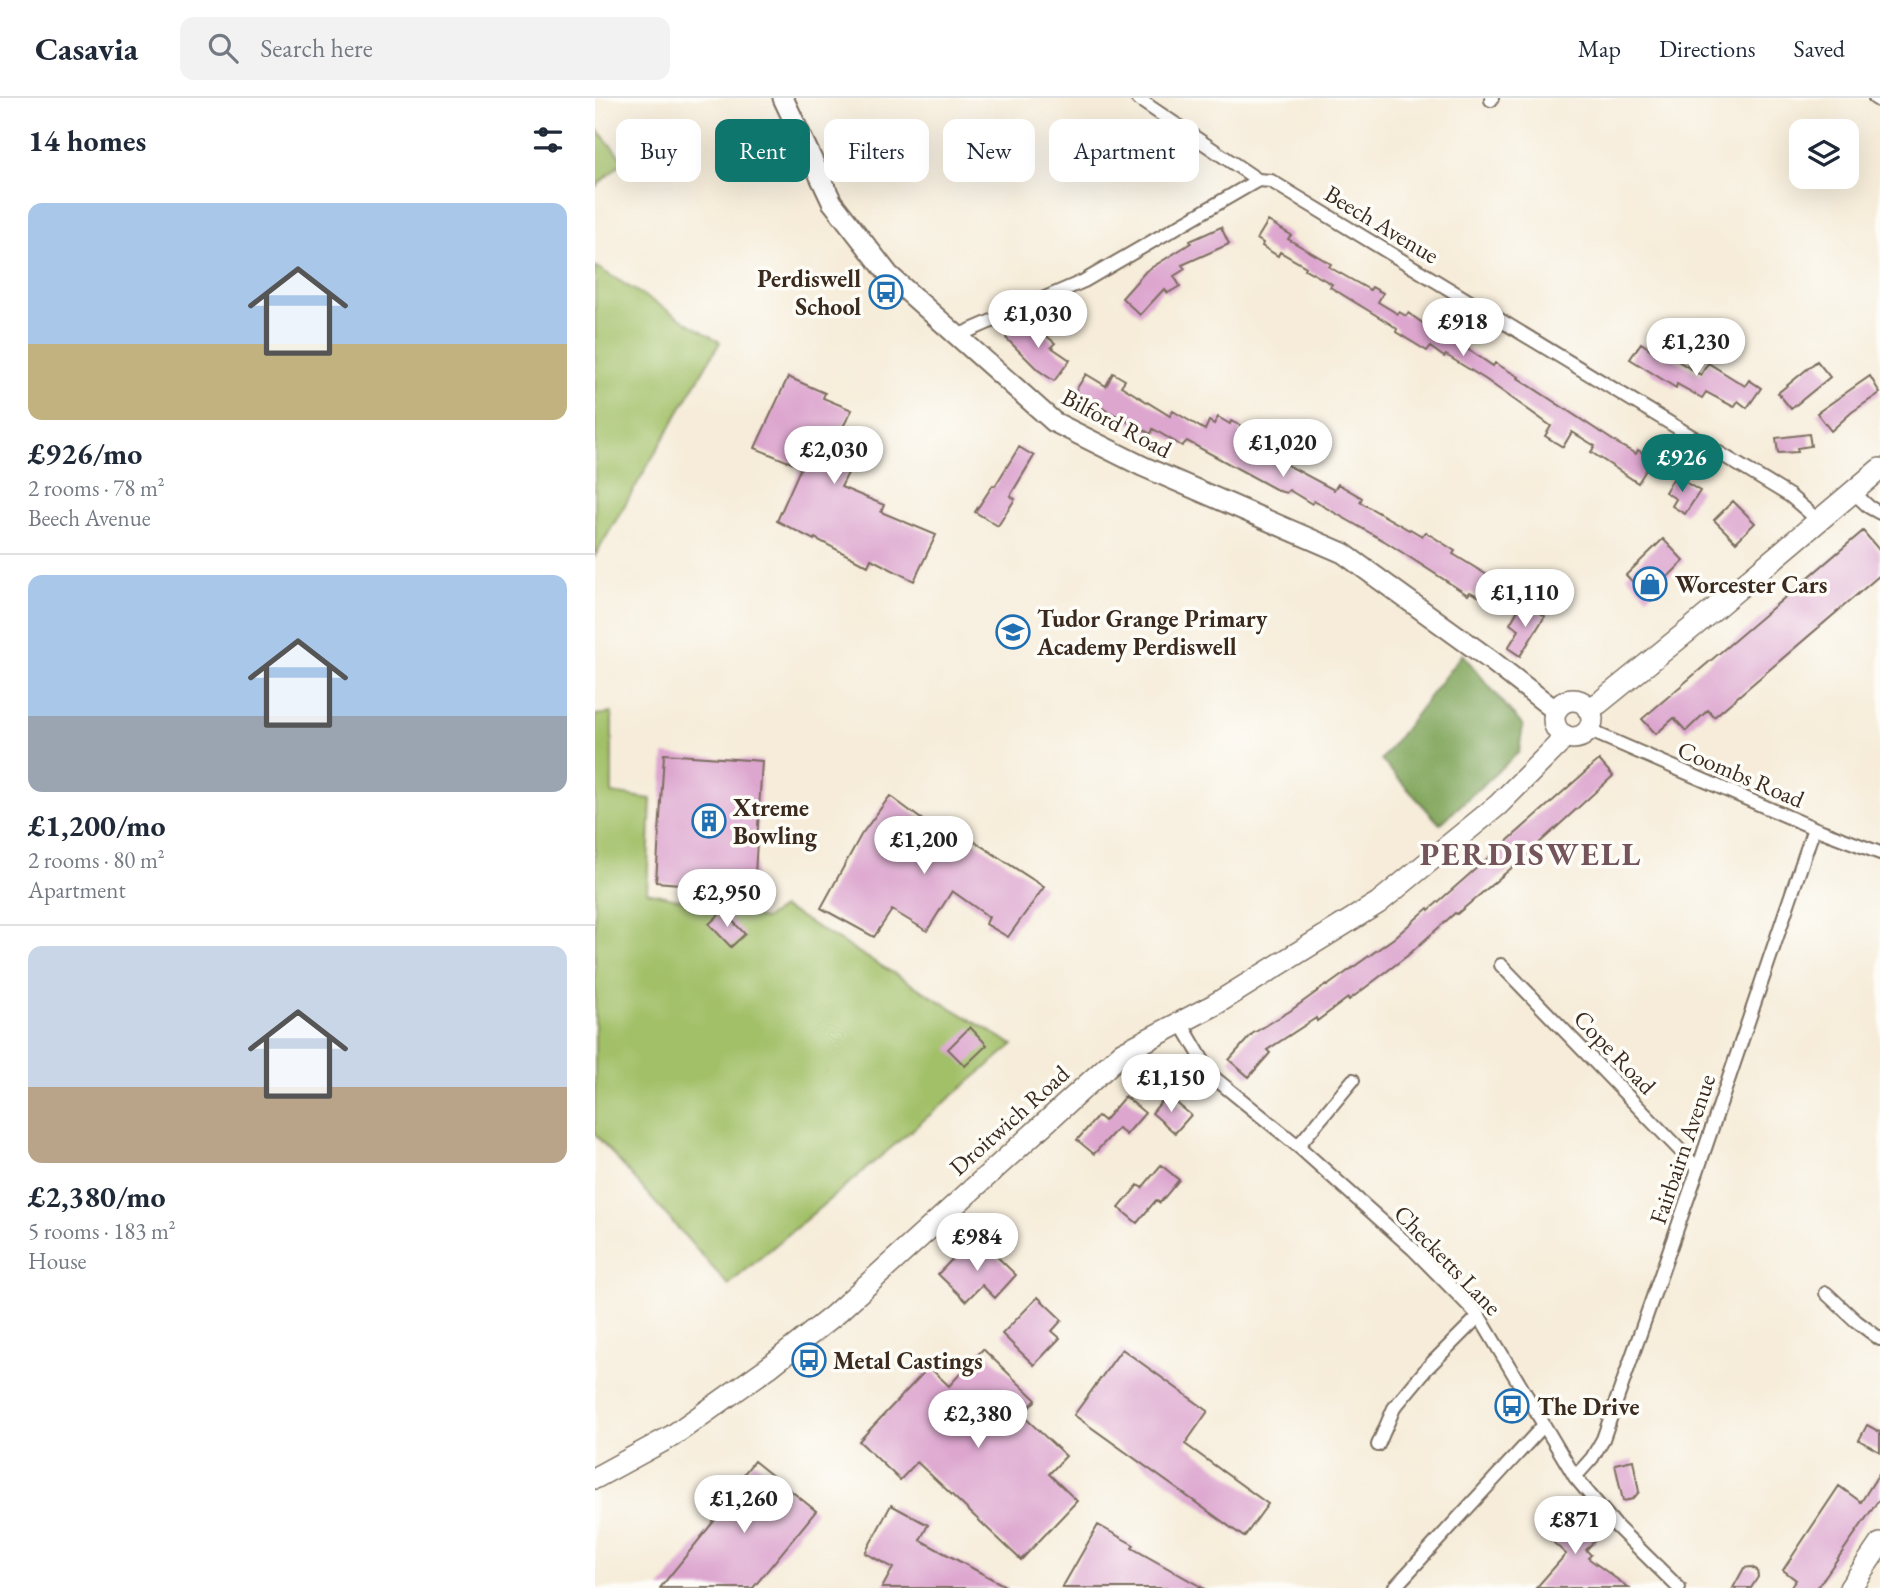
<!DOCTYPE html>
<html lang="en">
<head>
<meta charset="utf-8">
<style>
  :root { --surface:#fff; --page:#f2f2f3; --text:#1f2937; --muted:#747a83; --line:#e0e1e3; --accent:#0f766e }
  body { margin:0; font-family:"EB Garamond",serif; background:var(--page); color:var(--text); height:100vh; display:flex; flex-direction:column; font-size:26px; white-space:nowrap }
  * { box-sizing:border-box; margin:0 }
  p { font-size:23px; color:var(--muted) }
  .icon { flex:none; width:38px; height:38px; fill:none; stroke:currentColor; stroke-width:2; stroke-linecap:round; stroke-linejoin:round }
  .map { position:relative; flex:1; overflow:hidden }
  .details { display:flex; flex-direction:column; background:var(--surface); width:595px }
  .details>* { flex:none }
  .hud { position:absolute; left:21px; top:21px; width:665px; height:63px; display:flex; gap:14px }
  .buttons { position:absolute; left:1194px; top:21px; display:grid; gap:14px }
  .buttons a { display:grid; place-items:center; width:70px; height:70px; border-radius:14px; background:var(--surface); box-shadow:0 7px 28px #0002; font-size:35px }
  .price { position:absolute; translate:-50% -60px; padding:0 16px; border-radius:24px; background:#fff; color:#222; font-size:23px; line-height:46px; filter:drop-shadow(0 2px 4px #0008) }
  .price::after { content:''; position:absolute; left:50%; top:42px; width:21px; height:16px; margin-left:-10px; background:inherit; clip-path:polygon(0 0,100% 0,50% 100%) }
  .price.active { background:var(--accent); color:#fff }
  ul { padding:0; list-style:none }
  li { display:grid; align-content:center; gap:14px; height:371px; padding:0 28px }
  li+li { border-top:2px solid var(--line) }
  li span { display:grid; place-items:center; height:217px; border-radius:14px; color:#555 }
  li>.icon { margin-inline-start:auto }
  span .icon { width:126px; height:126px; fill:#fffc; stroke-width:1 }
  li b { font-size:30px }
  h2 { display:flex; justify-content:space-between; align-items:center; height:84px; padding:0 28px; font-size:30px }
  .pill { padding:0 24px; border-radius:14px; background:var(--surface); box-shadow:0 7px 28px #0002; font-size:24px; line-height:63px }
  .pill.active { background:var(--accent); color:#fff }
  header { display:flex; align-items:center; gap:42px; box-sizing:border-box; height:98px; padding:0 35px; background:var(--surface); border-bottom:2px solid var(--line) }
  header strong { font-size:33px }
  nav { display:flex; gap:38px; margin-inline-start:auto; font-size:24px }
  .search { width:490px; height:63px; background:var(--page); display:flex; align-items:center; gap:18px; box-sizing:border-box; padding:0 24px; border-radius:14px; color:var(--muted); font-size:26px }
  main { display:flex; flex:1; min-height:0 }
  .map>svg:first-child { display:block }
  .green { fill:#a2c067; stroke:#6e7542; stroke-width:2 }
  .forest { fill:#81a65c; stroke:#5e683d; stroke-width:2 }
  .building { fill:#dda6cf }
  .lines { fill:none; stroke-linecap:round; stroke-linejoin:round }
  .street-casing { stroke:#7c6e5f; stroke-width:16 }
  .secondary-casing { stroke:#7c6e5f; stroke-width:23 }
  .primary-casing { stroke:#7c6e5f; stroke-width:24 }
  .street { stroke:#fff; stroke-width:12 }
  .secondary { stroke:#fff; stroke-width:19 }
  .primary { stroke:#fff; stroke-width:21 }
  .labels { text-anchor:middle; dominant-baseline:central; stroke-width:7; stroke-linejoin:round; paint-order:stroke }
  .street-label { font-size:24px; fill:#3b2a1e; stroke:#fdfcf7 }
  .poi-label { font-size:24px; font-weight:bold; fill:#3b2a1e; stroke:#fdfcf7; text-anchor:start }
  .district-label { font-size:32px; font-weight:bold; letter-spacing:2px; fill:#74555c; stroke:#fdfcf7 }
</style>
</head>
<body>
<header>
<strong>Casavia</strong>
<div class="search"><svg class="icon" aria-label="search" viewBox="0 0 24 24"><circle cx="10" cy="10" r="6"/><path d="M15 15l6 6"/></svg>Search here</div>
<nav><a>Map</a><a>Directions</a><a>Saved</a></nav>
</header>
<main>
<section class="details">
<h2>14 homes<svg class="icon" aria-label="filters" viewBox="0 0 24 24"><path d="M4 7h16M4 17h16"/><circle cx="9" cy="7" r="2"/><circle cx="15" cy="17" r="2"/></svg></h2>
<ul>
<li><span style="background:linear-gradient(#a9c7e8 65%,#c2b280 0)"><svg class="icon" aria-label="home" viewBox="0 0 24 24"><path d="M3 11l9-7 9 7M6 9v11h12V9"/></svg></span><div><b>£926/mo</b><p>2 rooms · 78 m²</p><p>Beech Avenue</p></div></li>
<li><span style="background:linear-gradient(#a9c7e8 65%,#9aa5b1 0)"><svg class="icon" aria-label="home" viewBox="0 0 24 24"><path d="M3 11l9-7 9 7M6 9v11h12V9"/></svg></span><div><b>£1,200/mo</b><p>2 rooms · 80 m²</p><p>Apartment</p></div></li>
<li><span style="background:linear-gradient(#c9d6e8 65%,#b9a48a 0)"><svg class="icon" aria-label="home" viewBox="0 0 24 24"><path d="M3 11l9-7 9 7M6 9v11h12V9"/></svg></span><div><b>£2,380/mo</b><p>5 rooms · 183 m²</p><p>House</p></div></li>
</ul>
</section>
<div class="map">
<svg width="1285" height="1490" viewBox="0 0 1285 1490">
  <rect width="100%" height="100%" fill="#fdfcf7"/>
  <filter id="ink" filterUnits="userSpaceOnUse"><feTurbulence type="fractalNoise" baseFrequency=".0143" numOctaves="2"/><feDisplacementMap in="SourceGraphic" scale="14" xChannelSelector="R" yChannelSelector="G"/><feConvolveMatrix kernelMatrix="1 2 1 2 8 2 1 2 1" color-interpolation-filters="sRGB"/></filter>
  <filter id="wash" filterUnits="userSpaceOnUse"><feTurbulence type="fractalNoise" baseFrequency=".00686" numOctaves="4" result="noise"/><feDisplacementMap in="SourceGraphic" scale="28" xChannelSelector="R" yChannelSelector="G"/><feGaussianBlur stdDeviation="1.57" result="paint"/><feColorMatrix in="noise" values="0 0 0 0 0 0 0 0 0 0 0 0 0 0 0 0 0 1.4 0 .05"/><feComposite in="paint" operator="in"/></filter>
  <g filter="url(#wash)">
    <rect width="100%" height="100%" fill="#f6ecd9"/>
    <path class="green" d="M0,29L29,63L0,89Z
      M0,168L125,244L0,458Z
      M17,615V695L56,701L52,794L169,821L187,810L198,815L418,947L133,1187L0,1036V617Z"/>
    <path class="forest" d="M867,556L928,628L924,654L845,726L786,662Z"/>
    <g id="blocks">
      <path class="building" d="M673,123L696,137L693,141L736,166L734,169L775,192L777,189L788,195L783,204L803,216L804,214L811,218L813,215L835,230L837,227L898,268L900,265L924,279L923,280L1028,349L1041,356L1043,352L1057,362L1043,385L996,354L1000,348L977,334L968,349L950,338L956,328L890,281L851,257L849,259L835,249L832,253L801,234L802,231L797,227L735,189L737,186L710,171L711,169L685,154L683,158L667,148L668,145L662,141Z
        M626,129L634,146L587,167L590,171L579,178L585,188L573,195L569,191L545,217L527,200L551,173L596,145L595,143Z
        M428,222L446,237L448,235L460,245L456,249L475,262L459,283L443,272L411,240Z
        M1046,245L1070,261L1073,257L1106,277L1113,265L1150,288L1154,282L1166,290L1152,310L1143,303L1139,309L1111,294L1107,300L1082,286L1081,290L1035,261Z
        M1222,263L1235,279L1196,311L1183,295Z
        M518,275L530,282L526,288L575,318L578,313L610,332L614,323L619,326L623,319L635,326L636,323L647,328L644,335L662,345L659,349L739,392L743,386L767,400L765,404L814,432L815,431L827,438L830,434L840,440L860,453L858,456L897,480L885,499L875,494L873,497L791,444L719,403L717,406L694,392L691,395L684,393L592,343L587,348L558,331L556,336L479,295L491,276L511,288Z
        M1275,278L1285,295L1257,314L1236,333L1222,315Z
        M193,279L230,295L228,300L257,312L236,351L259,363L246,389L289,407L286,414L341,437L319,483L276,461L273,468L220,440L219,442L182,423L206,369L160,350Z
        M1214,336L1216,348L1202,350L1203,354L1183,355L1181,340Z
        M424,349L439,358L415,398L420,401L403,428L380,414L398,387L400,388Z
        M1080,378L1105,393L1090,416L1077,408L1081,401L1070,394Z
        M1138,403L1160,425L1141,444L1119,422Z
        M1268,433L1285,453V477L1119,619L1113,612L1091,633L1079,620L1061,636L1047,621Z
        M1068,441L1089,463L1052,499L1031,477Z
        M924,510L934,516L938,511L950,518L925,558L913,550L924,532L915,526Z
        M69,656L167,663L159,792L61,784Z
        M1004,662L1018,678L920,767L862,816L860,815L812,858L754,902L753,900L722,923L721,920L672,952L675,955L654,979L634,962L657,936L695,913L731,887L732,888L799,840L833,810L834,812Z
        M295,698L360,746L368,736L449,789L413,839L391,826L394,819L357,793L332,833L297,812L279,839L226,810L266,737Z
        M128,813L150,836L136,849L114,826Z
        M375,929L392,947L370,968L353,951Z
        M572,997L596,1017L580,1035L557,1015Z
        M530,998L550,1015L531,1037L523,1030L499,1056L482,1042L503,1018L509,1023Z
        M566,1067L584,1082L565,1105L561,1102L542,1125L524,1110L543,1087L547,1090Z
        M389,1146L421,1177L400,1200L387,1187L371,1203L343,1176L367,1151L376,1160Z
        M443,1199L467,1222L457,1233L465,1240L439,1267L407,1236Z
        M388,1251L441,1302L427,1317L471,1358L454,1376L482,1403L426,1462L322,1364L305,1382L264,1343L334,1269L354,1288Z
        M527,1251L613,1313L590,1346L673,1406L649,1439L479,1317Z
        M1272,1327L1285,1334V1354L1264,1342Z
        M1038,1362L1044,1394L1038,1401L1028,1403L1020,1366Z
        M159,1363L221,1413L158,1490H65L136,1402L131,1399Z
        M1285,1374V1400L1222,1490H1195L1201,1482L1188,1472L1244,1388L1266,1404Z
        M296,1407L333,1427L325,1442L414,1490H287L298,1470L270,1455Z
        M971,1408L1004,1438L991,1452L996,1457L993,1460L1034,1490H941L971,1456L947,1434Z
        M503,1427L539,1447L537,1450L608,1490H467Z
        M1156,1469L1162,1472L1163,1479L1156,1490H1138L1149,1470Z"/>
    </g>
  </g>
  <g filter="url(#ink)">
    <use href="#blocks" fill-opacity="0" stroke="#7c6e5f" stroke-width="2"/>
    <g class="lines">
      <defs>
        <path id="street" d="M542,0L663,82L676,83L1195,398L1224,423
          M1280,0L1285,3
          M896,2L897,0
          M362,238L489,183L663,82
          M1258,394L1274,409L1285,415
          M993,632L1219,730L1285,755
          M906,867L1103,1071
          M586,925L617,978L703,1048L818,1151L884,1218L980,1379L1022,1429L1084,1490
          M703,1048L758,982
          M1231,1195L1261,1223L1285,1241
          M783,1347L799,1310L833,1269L884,1218
          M980,1379L997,1360L1008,1341L1103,1071L1219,730
          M799,1490L948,1328"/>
        <path id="secondary" d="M188,0L237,104L294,177L459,324L547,368L748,455L897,563L961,613"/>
        <path id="primary" d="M959 621a19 19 0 1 1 38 0a19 19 0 1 1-38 0Z
          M993,611L1004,605L1099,528L1285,371
          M0,1380L77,1338L174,1269L238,1218L527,955L619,907L783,805L903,707L962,648L969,637
          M1255,1490L1285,1446"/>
      </defs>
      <use href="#street" class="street-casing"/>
      <use href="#secondary" class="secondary-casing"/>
      <use href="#primary" class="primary-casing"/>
      <use href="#street" class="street"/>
      <use href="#secondary" class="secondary"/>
      <use href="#primary" class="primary"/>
    </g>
  </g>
  <defs>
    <symbol id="bus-ring" viewBox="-11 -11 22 22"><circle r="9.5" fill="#fdfcf7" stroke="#1f6fb2" stroke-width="1.5"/><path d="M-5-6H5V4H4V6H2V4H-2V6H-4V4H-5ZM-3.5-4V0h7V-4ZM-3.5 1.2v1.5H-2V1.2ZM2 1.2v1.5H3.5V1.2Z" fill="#1f6fb2"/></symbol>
    <symbol id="shop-ring" viewBox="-11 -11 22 22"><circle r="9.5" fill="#fdfcf7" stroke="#1f6fb2" stroke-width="1.5"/><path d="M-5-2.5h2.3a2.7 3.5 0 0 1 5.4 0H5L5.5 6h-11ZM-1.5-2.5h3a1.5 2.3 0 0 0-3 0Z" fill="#1f6fb2"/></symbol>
    <symbol id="school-ring" viewBox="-11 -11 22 22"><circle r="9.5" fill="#fdfcf7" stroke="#1f6fb2" stroke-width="1.5"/><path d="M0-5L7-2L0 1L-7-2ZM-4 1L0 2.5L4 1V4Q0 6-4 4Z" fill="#1f6fb2"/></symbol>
    <symbol id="building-ring" viewBox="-11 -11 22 22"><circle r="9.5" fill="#fdfcf7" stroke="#1f6fb2" stroke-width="1.5"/><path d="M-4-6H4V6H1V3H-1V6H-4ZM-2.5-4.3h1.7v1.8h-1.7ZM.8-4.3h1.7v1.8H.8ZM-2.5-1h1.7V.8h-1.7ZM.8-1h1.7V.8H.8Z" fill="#1f6fb2"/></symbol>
  </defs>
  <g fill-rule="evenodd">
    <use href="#bus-ring" x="272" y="175" width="38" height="38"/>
    <use href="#shop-ring" x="1036" y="467" width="38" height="38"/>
    <use href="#school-ring" x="399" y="515" width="38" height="38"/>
    <use href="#building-ring" x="95" y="704" width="38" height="38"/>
    <use href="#bus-ring" x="195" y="1243" width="38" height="38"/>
    <use href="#bus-ring" x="898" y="1289" width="38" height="38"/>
  </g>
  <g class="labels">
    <g class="street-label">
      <text transform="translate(787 126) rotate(31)">Beech Avenue</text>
      <text transform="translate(522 325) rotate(28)">Bilford Road</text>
      <text transform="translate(1146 676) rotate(23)">Coombs Road</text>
      <text transform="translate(1020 954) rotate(46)">Cope Road</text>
      <text transform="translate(414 1022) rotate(-42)">Droitwich Road</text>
      <text transform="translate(1087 1051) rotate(-71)">Fairbairn Avenue</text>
      <text transform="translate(853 1162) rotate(46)">Checketts Lane</text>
    </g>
    <g class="poi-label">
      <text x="266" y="180" text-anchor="end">Perdiswell<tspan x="266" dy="28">School</tspan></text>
      <text x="1080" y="486">Worcester Cars</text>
      <text x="442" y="520">Tudor Grange Primary<tspan x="442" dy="28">Academy Perdiswell</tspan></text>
      <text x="138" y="709">Xtreme<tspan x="138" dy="28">Bowling</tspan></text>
      <text x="238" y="1262">Metal Castings</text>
      <text x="942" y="1308">The Drive</text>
    </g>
    <g class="district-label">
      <text x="936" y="756">PERDISWELL</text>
    </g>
  </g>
</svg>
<div class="buttons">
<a><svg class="icon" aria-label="layers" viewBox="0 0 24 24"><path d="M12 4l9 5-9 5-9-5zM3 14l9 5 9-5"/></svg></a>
</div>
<b class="price" style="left:443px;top:252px">£1,030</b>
<b class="price" style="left:868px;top:260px">£918</b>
<b class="price" style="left:1101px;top:280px">£1,230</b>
<b class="price" style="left:688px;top:381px">£1,020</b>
<b class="price" style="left:239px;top:388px">£2,030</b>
<b class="price active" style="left:1087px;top:396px">£926</b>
<b class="price" style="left:930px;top:531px">£1,110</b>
<b class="price" style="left:329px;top:778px">£1,200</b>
<b class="price" style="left:132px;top:831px">£2,950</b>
<b class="price" style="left:576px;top:1016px">£1,150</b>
<b class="price" style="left:382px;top:1175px">£984</b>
<b class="price" style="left:383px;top:1352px">£2,380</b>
<b class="price" style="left:149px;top:1437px">£1,260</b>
<b class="price" style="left:980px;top:1458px">£871</b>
<div class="hud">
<a class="pill">Buy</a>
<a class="pill active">Rent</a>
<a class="pill">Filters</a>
<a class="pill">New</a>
<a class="pill">Apartment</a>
</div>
</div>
</main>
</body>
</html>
